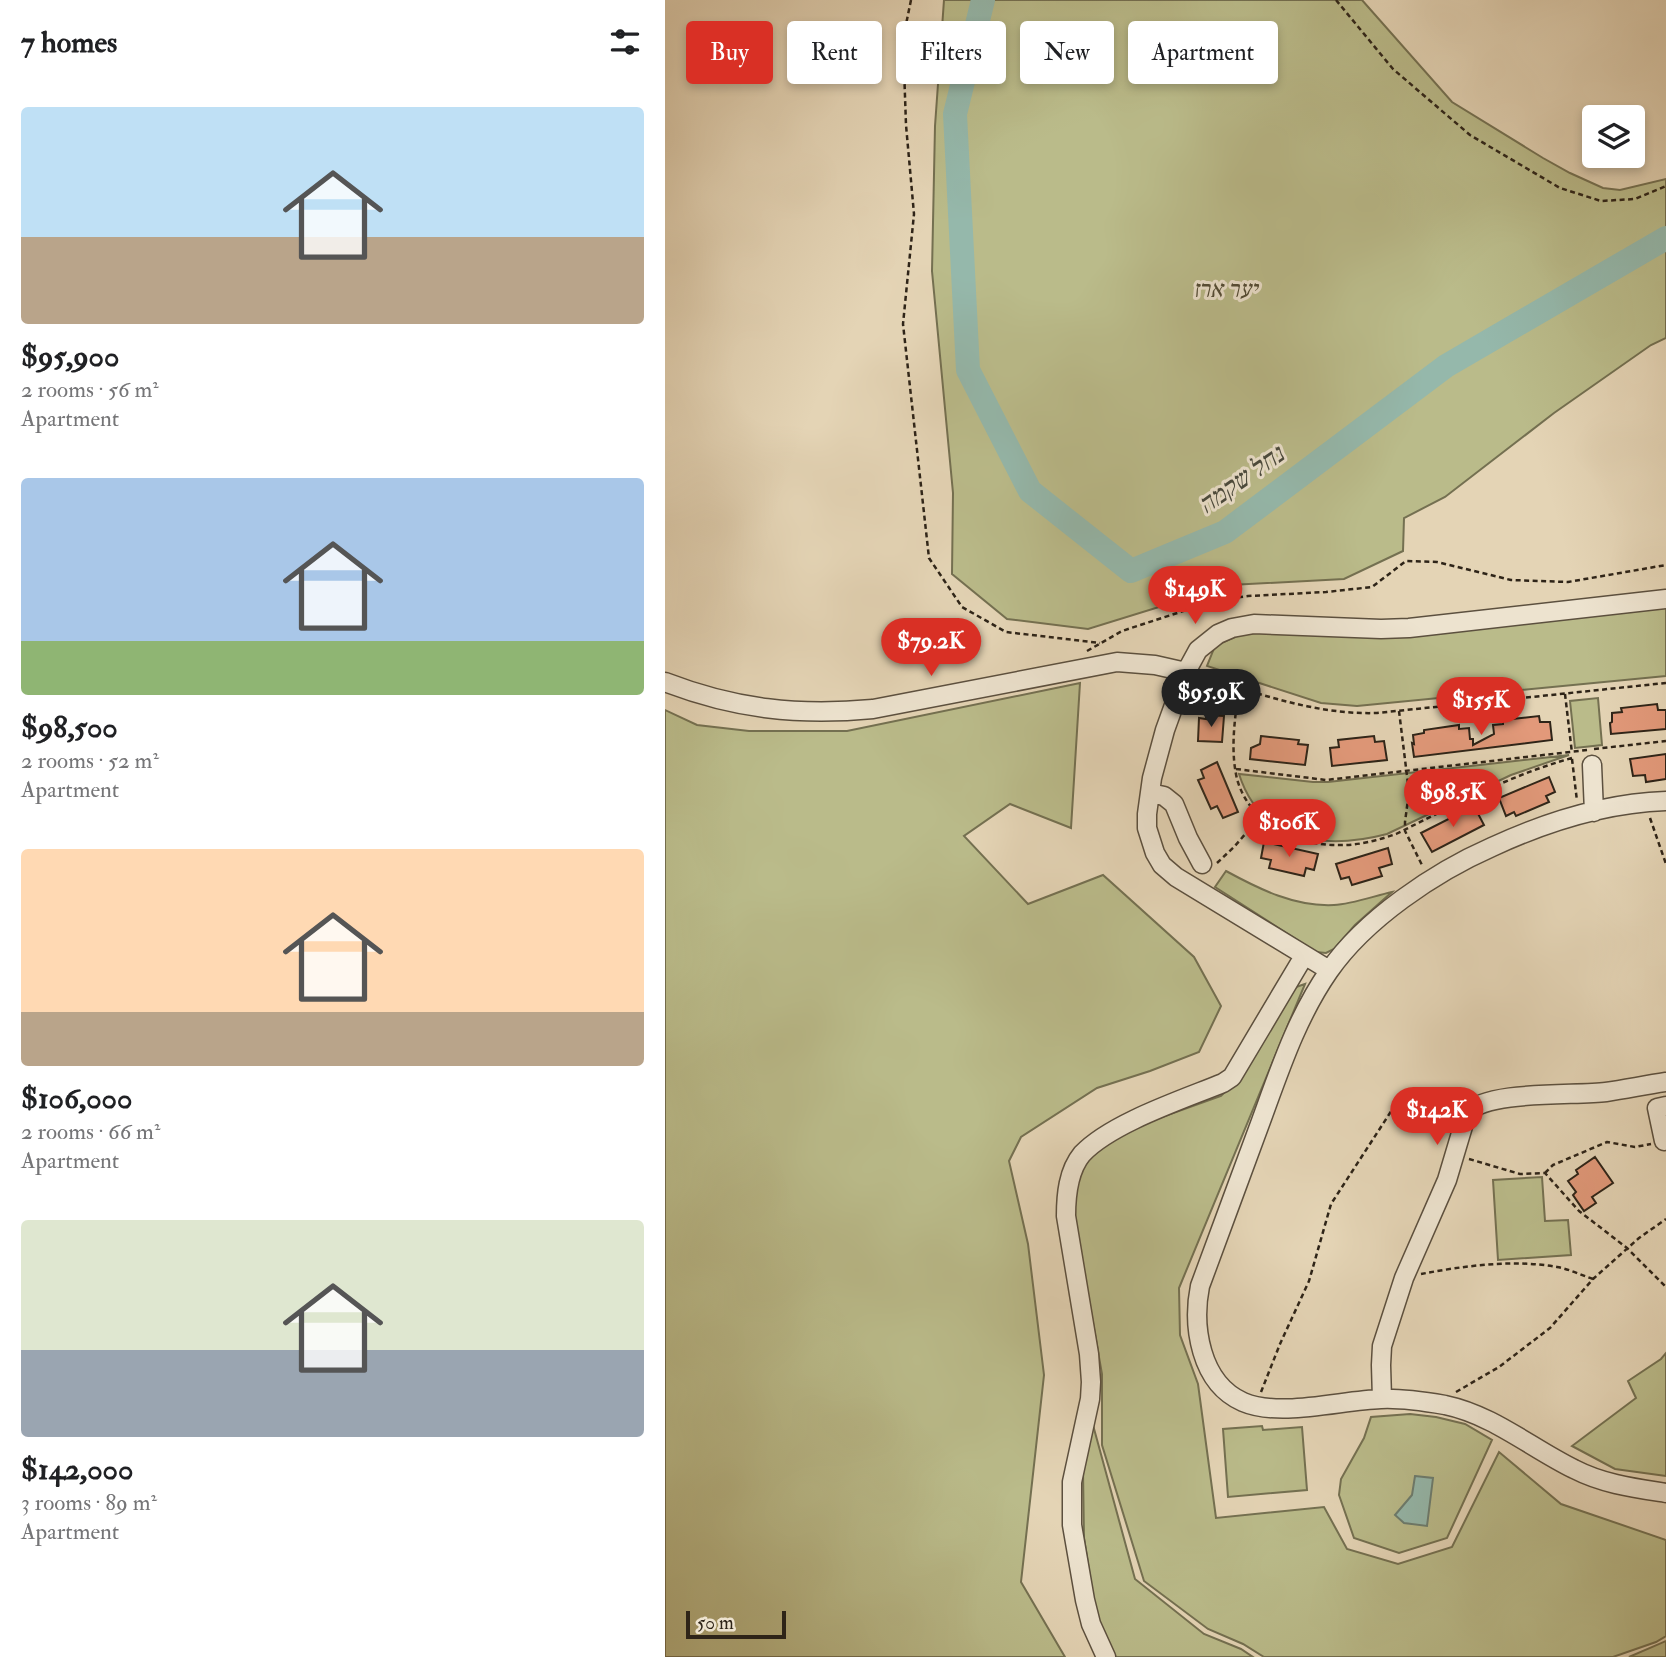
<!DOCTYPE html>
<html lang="en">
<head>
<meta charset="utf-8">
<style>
  :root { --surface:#fff; --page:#f6f6f6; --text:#202124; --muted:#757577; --accent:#d93025 }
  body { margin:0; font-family:"IM FELL Double Pica","Frank Ruhl Libre",serif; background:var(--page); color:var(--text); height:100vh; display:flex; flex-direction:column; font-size:26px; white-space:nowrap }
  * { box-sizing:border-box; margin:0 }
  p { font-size:23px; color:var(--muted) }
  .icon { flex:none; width:38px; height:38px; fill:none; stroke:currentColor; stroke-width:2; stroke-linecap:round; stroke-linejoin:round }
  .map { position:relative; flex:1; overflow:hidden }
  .side { display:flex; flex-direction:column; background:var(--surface); width:665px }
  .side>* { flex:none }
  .hud { position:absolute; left:21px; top:21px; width:665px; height:63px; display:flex; gap:14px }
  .tools { position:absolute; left:917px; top:105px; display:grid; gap:14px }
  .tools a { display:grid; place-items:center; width:63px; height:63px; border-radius:7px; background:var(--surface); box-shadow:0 4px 10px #0003; font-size:35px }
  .scale { position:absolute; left:21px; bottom:18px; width:100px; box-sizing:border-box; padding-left:7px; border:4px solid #2e2418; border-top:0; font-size:19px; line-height:24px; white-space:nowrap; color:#2e2418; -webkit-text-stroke:5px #ede3cf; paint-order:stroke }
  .price { position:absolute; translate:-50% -60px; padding:0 16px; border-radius:24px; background:var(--accent); color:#fff; font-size:23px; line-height:46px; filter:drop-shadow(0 2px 4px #0008) }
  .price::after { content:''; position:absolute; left:50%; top:42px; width:21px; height:16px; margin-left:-10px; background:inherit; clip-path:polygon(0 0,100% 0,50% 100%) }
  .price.on { background:#222; color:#fff }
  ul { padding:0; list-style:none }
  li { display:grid; align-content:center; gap:14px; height:371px; padding:0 21px }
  li span { display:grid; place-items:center; height:217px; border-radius:7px; color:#555 }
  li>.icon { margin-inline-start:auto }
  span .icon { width:126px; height:126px; fill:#fffc; stroke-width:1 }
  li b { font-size:30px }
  h2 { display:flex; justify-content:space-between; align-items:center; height:84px; padding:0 21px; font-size:30px }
  .tag { padding:0 24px; border-radius:7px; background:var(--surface); box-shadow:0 4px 10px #0003; font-size:24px; line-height:63px }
  .tag.on { background:var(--accent); color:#fff }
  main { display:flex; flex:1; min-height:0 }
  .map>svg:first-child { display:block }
  .green { fill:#babb8a; stroke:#747051; stroke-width:2 }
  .water { fill:#95b8ab; stroke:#6c7d70; stroke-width:2 }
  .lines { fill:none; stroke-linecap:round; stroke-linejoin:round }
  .river { stroke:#95b8ab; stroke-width:24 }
  .building { fill:#e2997a; stroke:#2e2418; stroke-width:2 }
  .minor-casing { stroke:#5c503f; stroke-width:21 }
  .path { stroke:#2e2418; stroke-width:2.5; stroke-dasharray:5 3.5; stroke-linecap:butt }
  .minor { stroke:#ede3cf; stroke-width:18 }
  .labels { text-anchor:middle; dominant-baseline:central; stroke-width:6; stroke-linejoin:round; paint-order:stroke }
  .park-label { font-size:24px; font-style:italic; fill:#514a34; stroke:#ede3cf }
  .water-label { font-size:26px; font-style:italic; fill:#48493d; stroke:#ede3cf }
</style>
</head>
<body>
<main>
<section class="side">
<h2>7 homes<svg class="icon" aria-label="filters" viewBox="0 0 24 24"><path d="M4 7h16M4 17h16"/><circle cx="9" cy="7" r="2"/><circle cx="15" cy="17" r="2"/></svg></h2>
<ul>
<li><span style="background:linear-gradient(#bfe0f5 60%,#b9a48a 0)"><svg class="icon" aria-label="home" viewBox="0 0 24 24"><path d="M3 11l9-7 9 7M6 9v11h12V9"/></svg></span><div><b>$95,900</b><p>2 rooms · 56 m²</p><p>Apartment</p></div></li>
<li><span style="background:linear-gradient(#a9c7e8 75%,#8fb573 0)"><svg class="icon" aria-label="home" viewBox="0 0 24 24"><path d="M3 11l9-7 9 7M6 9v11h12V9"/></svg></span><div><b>$98,500</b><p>2 rooms · 52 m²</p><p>Apartment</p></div></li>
<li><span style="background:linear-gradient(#ffd9b3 75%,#b9a48a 0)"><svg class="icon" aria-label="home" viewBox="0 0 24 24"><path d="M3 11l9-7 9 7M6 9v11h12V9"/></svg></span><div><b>$106,000</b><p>2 rooms · 66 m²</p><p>Apartment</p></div></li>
<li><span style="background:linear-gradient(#dfe7d0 60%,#9aa5b1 0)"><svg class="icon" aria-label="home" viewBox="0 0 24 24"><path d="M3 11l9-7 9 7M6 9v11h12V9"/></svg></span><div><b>$142,000</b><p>3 rooms · 89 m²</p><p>Apartment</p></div></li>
</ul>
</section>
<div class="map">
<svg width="1001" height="1657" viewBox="0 0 1001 1657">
  <rect width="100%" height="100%" fill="#e4d4b5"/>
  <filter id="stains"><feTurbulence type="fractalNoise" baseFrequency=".00286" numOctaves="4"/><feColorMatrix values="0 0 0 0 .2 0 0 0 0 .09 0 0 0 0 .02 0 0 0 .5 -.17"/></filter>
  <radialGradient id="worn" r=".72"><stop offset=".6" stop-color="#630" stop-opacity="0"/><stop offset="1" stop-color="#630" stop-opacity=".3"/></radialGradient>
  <path class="green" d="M279,0H697L787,102L878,158L905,173L938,188L955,190L1001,179V338L986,345L889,413L780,497L739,518L738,551L679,579L565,585L423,629L342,619L287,574L288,493L267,271L270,126Z
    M1001,606V676L692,706L656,703L542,666L550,646L576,634Z
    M415,683L406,828L345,804L299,836L363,904L438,875L529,957L556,1006L534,1052L485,1071L432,1088L356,1137L344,1161L363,1244L379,1375L356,1582L400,1657H0V710L32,725L84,731H182Z
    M540,687L551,689L568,696L567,708L524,704C528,694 529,688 540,687Z
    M933,698L937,745L910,748L905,701Z
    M904,755L846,775L722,834C661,850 596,843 574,774L648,782H663Z
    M561,871C594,889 630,907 669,905C687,904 709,896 727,892L690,925L669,949L661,953L651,952L550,887Z
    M640,984L514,1288L515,1335L533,1384L551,1518L659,1507L682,1549L733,1564L787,1547L834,1452L896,1504L1001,1540V1636L991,1642L948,1657H599L578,1644L543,1629L479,1581L437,1445V1374L410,1221L407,1191L414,1168L434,1147L458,1131L556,1096L577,1075L625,989Z
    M877,1177L880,1221L903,1220L906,1255L833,1260L828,1180Z
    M1001,1353V1476L950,1469L907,1446L971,1398L963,1381L996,1359Z
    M745,1414L771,1417L800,1424L827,1440L782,1538L734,1553L689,1538L674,1495L676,1479L699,1438L706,1417Z
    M428,1425L470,1579L539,1634L576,1649L588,1657H451L440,1640L429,1603L419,1538L418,1470Z
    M597,1426L598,1430L637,1427L642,1490L563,1497L558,1429Z
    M1001,1641V1657H964Z"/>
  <path class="water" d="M750,1476L768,1478L762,1526L739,1523L730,1515L747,1495Z"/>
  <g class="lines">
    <path class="river" d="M318,0L290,114L303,370L365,491L466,571L560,532L781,366L1001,238"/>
  </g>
  <path class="building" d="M992,704L993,710H1001V729L946,734L945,723L947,722V713L957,712L956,708Z
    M541,715L559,716L557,742L533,741L534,718L541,719Z
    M874,716L875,722H885L887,740L749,757L747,743L749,744L748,735L759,733V730L794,725V729L804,728L805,739H808V745L829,734L828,725L838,724V720Z
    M596,736L634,740L633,744L643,745L640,765L585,759L586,748L595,744Z
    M709,736L710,742L719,741L722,760L667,766L665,748L674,747L673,740Z
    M1001,754V779L981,782L980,775L968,776L965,759Z
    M552,762L573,812L558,818L552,806L546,809L533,780L539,778L536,770Z
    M884,777L890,792L881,796L884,802L851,816L849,812L841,816L834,798Z
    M809,806L819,825L767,852L756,833Z
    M599,842L653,854L649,870L641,868L639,876L604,868L606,860L596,858Z
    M723,848L727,864L714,868L717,876L687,885L684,877L676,879L671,864Z
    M930,1157L948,1183L927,1197L931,1203L919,1211L908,1195L911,1192L903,1181L913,1174L911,1170Z"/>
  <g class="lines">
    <defs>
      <path id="minor" d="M0,682C70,709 133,716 208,709L452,662L490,665L521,672
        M927,765L929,812
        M485,793L499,796L509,804L523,838L537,864
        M1001,801C941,803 881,822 827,847C770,872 700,919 664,971C632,1017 615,1069 596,1121C576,1176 555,1231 535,1286C527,1326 535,1383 578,1402C615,1418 677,1400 716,1399C734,1398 762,1402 780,1405C828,1415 866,1448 909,1469C938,1484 969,1488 1001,1493
        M664,970L511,877L497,865L490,853L482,828V814L487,778L500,730L521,672L533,650L553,634L567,628L589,624L716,629L744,628L1001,599
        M1001,1106L992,1108L999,1141L1001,1140
        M717,1399L716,1365L717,1346L739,1278L782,1180L802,1113C822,1090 910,1096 941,1092C961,1089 981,1085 1001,1082
        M441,1657L426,1624L420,1600L407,1525V1482L425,1399L426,1382L424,1354L401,1216C401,1195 403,1171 417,1154C446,1123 519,1099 558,1083L567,1077L639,956"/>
    </defs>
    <use href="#minor" class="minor-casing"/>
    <path class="path" d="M246,0L238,39L241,125L249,214L238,324L264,558L297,607L341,632L435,643
      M671,0L728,69L805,135L895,188L936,201L970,199L1001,186
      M422,651L457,631L552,600L583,596L661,592L707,587L741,561L772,562L846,580L903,582L1001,565
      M535,676C593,693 650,715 712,713L1001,683
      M574,688C570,718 565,749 572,779C585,825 633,847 678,845C696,845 713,840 731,834C788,806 845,775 907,758
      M900,694L907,753
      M526,707L571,712
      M734,711L744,792L740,822V831L758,867
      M929,749L1001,741
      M907,759L912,801
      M571,769L661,780L922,750
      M985,818L1001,864
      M552,863L569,847L595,817
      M804,1159L855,1174L880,1173L914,1211L962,1248L1001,1287
      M880,1173L888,1165L942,1142L970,1147L986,1144
      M756,1274C798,1266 849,1259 892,1267C904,1269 916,1275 928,1279
      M596,1392L615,1344L644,1281L666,1204L736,1096L795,1100
      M791,1392L834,1367L885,1328L928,1279L974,1238L1001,1219"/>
    <use href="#minor" class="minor"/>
  </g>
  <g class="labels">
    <g class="park-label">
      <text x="560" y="289">יער ארז</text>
    </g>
    <g class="water-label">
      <text transform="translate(576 480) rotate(-35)">נחל שקמה</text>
    </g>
  </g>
  <rect width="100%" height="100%" filter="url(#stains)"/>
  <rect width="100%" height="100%" fill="url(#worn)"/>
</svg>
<div class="tools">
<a><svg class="icon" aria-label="layers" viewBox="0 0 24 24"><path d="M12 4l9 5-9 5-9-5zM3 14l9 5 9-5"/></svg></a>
</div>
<div class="scale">50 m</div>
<b class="price" style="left:530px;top:626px">$149K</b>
<b class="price" style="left:266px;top:678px">$79.2K</b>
<b class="price on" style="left:546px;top:729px">$95.9K</b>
<b class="price" style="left:816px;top:737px">$155K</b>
<b class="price" style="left:788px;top:829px">$98.5K</b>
<b class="price" style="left:624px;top:859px">$106K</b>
<b class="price" style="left:772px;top:1147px">$142K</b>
<div class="hud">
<a class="tag on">Buy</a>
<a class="tag">Rent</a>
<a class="tag">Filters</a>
<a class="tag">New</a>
<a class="tag">Apartment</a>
</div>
</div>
</main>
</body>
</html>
